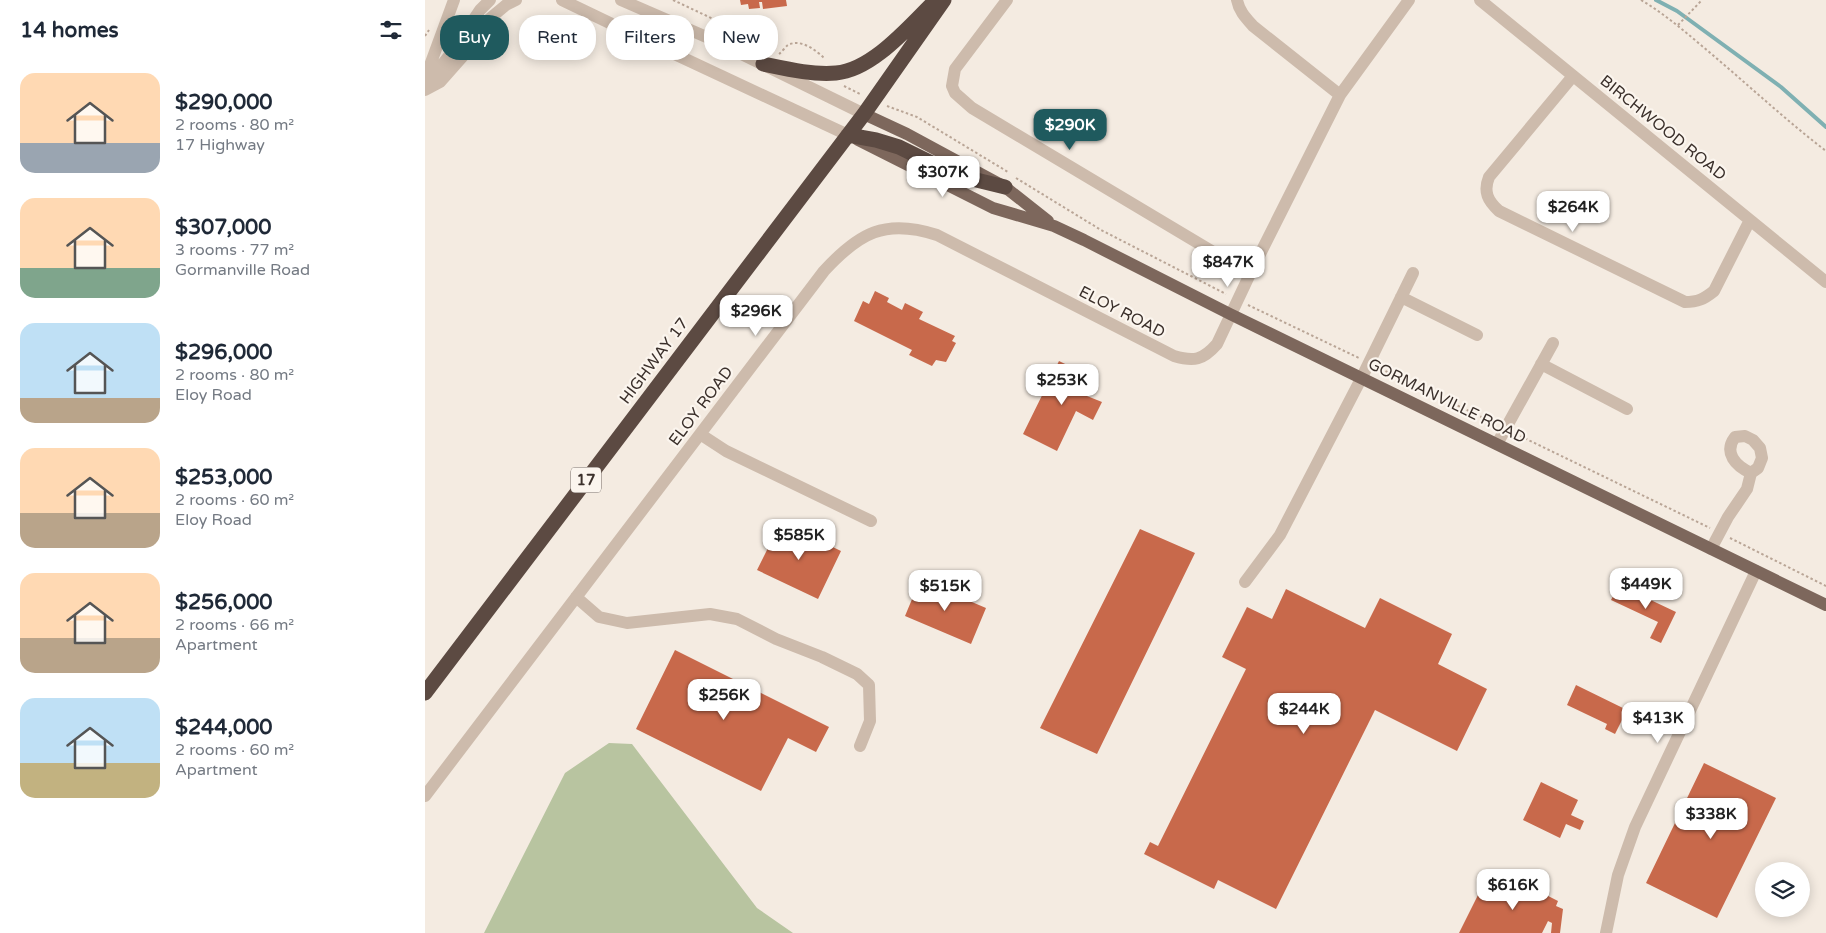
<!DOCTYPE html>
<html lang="en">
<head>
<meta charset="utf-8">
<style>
  :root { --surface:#fff; --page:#f6f6f7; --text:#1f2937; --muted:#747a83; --accent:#1f5a5e }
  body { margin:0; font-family:"Varela Round",sans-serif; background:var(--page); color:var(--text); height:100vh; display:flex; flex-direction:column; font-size:19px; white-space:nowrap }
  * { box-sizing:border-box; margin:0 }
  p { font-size:16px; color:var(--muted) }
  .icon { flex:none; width:28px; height:28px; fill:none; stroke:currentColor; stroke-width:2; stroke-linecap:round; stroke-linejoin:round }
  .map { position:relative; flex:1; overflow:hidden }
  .drawer { display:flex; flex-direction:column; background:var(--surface); width:425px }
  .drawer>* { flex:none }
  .top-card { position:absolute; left:15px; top:15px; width:475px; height:45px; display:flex; gap:10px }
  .controls { position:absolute; left:1330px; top:862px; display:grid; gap:10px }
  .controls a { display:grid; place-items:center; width:55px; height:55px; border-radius:50%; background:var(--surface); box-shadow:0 2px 12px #0003; font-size:25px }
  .price { position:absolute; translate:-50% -42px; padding:0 11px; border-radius:10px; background:#fff; color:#222; font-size:16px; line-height:32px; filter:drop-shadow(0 1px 2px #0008) }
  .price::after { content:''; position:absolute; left:50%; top:30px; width:15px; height:11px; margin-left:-8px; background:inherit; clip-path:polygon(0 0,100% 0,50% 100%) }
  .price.current { background:var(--accent); color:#fff }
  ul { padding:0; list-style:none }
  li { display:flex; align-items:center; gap:15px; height:125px; padding:0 20px }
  li span { display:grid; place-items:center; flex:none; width:140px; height:100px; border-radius:15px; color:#555 }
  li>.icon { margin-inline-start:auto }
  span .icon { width:60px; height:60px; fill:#fffc; stroke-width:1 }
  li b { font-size:21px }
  h2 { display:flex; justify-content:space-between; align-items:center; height:60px; padding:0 20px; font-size:21px }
  .tag { padding:0 18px; border-radius:20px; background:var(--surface); box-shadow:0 2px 12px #0003; font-size:18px; line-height:45px }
  .tag.current { background:var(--accent); color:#fff }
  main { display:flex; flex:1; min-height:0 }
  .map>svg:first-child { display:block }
  .green { fill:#b8c4a0 }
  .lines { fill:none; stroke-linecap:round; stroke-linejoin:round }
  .stream { stroke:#7fb0b2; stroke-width:4 }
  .building { fill:#c8694b }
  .path { stroke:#b9a596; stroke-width:2; stroke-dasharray:2.5 2.5; stroke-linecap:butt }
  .minor { stroke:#cdbbac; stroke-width:12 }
  .major { stroke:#7d675c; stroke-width:12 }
  .highway { stroke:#5c4a42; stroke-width:15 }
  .labels { text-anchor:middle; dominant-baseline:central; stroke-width:4.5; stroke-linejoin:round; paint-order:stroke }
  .shield { fill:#fbf5ee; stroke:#756b66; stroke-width:1 }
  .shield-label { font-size:15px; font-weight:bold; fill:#3b302b }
  .street-label { font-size:16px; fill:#3b302b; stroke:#fbf5ee }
</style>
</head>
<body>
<main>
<section class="drawer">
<h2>14 homes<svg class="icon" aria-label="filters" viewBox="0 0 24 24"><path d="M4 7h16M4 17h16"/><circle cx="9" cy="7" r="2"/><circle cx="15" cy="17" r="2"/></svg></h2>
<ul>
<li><span style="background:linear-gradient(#ffd9b3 70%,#9aa5b1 0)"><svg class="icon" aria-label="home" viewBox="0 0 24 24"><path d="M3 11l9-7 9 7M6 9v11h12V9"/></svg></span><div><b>$290,000</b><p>2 rooms · 80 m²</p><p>17 Highway</p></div></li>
<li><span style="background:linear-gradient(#ffd9b3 70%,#7fa58c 0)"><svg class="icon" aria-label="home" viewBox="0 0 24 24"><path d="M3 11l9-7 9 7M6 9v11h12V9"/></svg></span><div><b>$307,000</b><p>3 rooms · 77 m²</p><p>Gormanville Road</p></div></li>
<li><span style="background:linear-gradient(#bfe0f5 75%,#b9a48a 0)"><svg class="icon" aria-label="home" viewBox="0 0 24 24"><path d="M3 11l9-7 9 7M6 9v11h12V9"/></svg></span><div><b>$296,000</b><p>2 rooms · 80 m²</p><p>Eloy Road</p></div></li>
<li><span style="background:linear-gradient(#ffd9b3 65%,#b9a48a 0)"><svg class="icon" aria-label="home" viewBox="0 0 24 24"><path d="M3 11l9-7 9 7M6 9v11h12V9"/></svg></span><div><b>$253,000</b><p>2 rooms · 60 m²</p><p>Eloy Road</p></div></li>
<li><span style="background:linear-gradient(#ffd9b3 65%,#b9a48a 0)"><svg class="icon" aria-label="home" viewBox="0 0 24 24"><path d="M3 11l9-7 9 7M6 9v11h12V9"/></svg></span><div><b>$256,000</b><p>2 rooms · 66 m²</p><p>Apartment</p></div></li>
<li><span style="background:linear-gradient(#bfe0f5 65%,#c2b280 0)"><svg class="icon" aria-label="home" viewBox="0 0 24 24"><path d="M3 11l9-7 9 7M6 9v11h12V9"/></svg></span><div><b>$244,000</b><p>2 rooms · 60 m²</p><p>Apartment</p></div></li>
</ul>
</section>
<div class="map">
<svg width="1401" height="933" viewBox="0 0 1401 933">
  <rect width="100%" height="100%" fill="#f4ebe1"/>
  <path class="green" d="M184,743L207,744L332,908L368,933H59L140,773Z"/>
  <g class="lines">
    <path class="stream" d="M1231,0L1252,11L1356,87L1401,127"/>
  </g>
  <path class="building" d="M315,0H361L362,6L338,9L337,2H334L335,8L324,9L323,4L316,5Z
    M450,291L464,298L462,302L477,310L480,303L498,312L494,319L530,336L527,341L531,343L521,362L511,360L507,366L484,355L487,350L429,321L438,301L444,304Z
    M634,361L671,379L662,396L677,402L668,420L651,411L632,451L598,434Z
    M356,522L416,551L393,599L332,570Z
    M715,529L770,553L672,754L615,728Z
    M495,580L561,608L546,644L480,616Z
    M1194,585L1251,612L1236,643L1225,638L1233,622L1186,600Z
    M861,589L940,628L955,598L1027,634L1013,664L1062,689L1032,751L950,710L851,909L793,880L789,889L719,854L725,842L733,846L821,669L797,657L822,607L847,619Z
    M250,650L404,727L391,752L363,738L336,791L211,729Z
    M1151,685L1202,710L1190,734L1180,729L1182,724L1142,705Z
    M1279,763L1351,798L1292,918L1221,883Z
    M1116,782L1153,800L1146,815L1159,821L1155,830L1141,824L1135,838L1098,820Z
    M1084,876L1133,901L1131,906L1138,909L1135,933H1126L1127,923L1123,921L1117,933H1034L1057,887L1074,896Z"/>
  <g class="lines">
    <path class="path" d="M248,0L320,34L337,49
      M1216,0C1238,13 1257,29 1277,46C1319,81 1358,118 1401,151
      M1253,25L1277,0
      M0,36L4,30
      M354,54C357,52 360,47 363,45C376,38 392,51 400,59
      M419,86L435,94
      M462,106L492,117L583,172
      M591,178L676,230L801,294
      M823,305L934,358
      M956,369L1069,423
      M1091,434L1285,528
      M1305,538L1401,586"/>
    <path class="minor" d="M137,0L241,50L423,135
      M196,0L286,39L439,114
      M582,0L530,69L527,86L530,93L547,108L825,274
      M812,0C814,11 821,18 828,26L915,95
      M1055,0L1401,282
      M1148,76L1064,177C1058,192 1063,201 1074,211L1260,302C1273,302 1279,299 1289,291L1325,220
      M0,79L29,0
      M0,86L24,56L55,10L65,0
      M0,90L15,82L38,56L63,20L81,5L91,0
      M976,297L1052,335
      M1116,364L1202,409
      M275,434L301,451L446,521
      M1072,444L1128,343
      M1286,549L1303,517L1322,489L1326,473L1333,468L1337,458L1335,448L1328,440L1320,436L1310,437C1298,453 1311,466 1326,473
      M820,582L855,535L937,377L988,273
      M151,597L174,617L202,623L285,614L312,619L351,639L397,657L432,674L444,685L445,721L435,746
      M0,796L399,271C434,233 460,218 512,235L749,356C769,362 778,360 792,344L825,274L915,95L984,0
      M1181,933L1193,875L1210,827L1331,571"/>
    <path class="major" d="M439,114L482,134L580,187L623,221
      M433,140L568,208L629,226L659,240L805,314L1401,605"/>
    <path class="highway" d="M338,64C362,69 387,75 411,73C448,70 485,25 510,1
      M423,135L451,140L474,147L531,175L580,187
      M0,693L439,114L519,0"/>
  </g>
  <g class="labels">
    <rect class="shield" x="146" y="467.5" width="30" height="25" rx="4"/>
    <g class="shield-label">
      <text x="161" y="480">17</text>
    </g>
    <g class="street-label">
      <text transform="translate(1238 128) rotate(39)">BIRCHWOOD ROAD</text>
      <text transform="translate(697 312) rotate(27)">ELOY ROAD</text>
      <text transform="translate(229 361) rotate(-53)">HIGHWAY 17</text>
      <text transform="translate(1022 401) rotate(26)">GORMANVILLE ROAD</text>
      <text transform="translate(276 406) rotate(-53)">ELOY ROAD</text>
    </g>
  </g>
</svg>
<div class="controls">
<a><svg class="icon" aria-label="layers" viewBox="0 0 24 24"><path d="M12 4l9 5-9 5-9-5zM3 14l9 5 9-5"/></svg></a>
</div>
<b class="price current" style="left:645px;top:151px">$290K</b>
<b class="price" style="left:518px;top:198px">$307K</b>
<b class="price" style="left:1148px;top:233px">$264K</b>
<b class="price" style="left:803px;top:288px">$847K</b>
<b class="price" style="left:331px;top:337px">$296K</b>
<b class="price" style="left:637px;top:406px">$253K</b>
<b class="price" style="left:374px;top:561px">$585K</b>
<b class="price" style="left:1221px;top:610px">$449K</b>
<b class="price" style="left:520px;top:612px">$515K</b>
<b class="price" style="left:299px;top:721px">$256K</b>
<b class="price" style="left:879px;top:735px">$244K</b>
<b class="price" style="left:1233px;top:744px">$413K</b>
<b class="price" style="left:1286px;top:840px">$338K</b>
<b class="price" style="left:1088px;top:911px">$616K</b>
<div class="top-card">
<a class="tag current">Buy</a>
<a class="tag">Rent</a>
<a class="tag">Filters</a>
<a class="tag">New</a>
</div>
</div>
</main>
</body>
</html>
